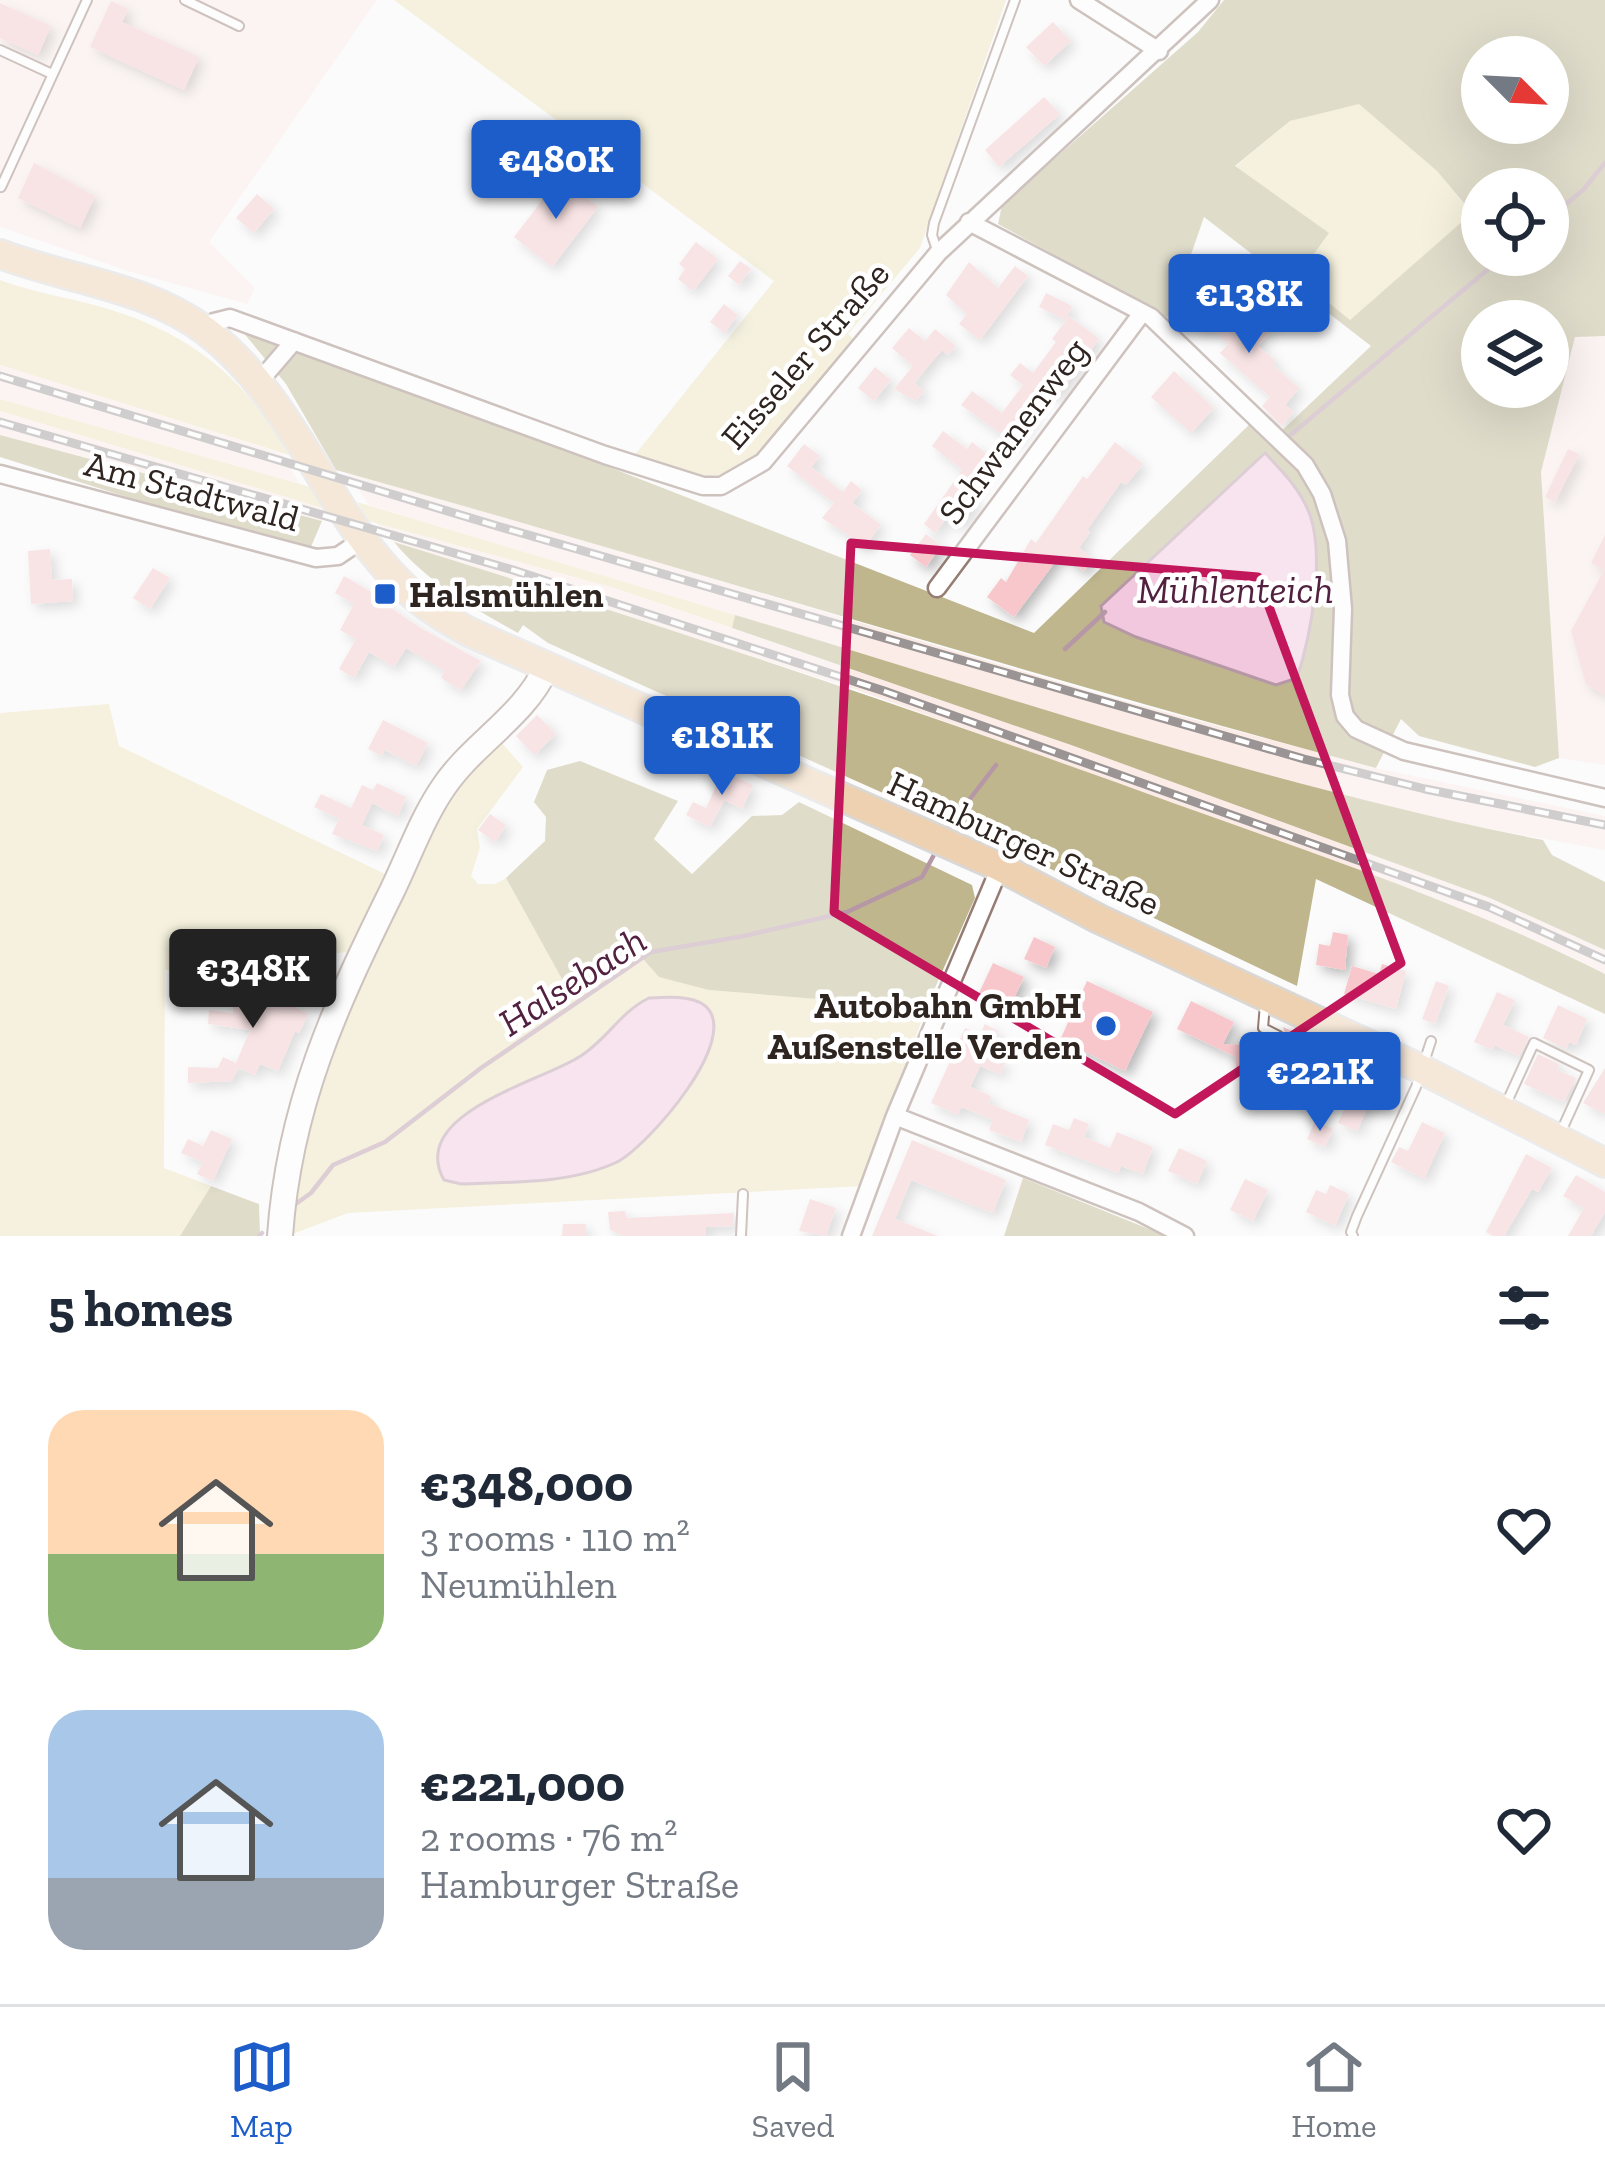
<!DOCTYPE html>
<html lang="en">
<head>
<meta charset="utf-8">
<style>
  :root { --surface:#fff; --page:#f2f2f3; --text:#1f2937; --muted:#747a83; --line:#e0e1e3; --accent:#1d5dc9 }
  body { margin:0; font-family:"Zilla Slab",serif; background:var(--page); color:var(--text); height:100vh; display:flex; flex-direction:column; font-size:45px; white-space:nowrap }
  * { box-sizing:border-box; margin:0 }
  p { font-size:39px; color:var(--muted) }
  .icon { flex:none; width:66px; height:66px; fill:none; stroke:currentColor; stroke-width:2; stroke-linecap:round; stroke-linejoin:round }
  .map { position:relative; height:1236px; overflow:hidden }
  .details { display:flex; flex-direction:column; background:var(--surface); flex:1 }
  .details>* { flex:none }
  .needle { width:78px; rotate:114deg }
  .tools { position:absolute; left:1461px; top:36px; display:grid; gap:24px }
  .tools a { display:grid; place-items:center; width:108px; height:108px; border-radius:50%; background:var(--surface); box-shadow:0 12px 48px #0002; font-size:60px }
  .price { position:absolute; translate:-50% -102px; padding:0 27px; border-radius:12px; background:var(--accent); color:#fff; font-size:39px; line-height:78px; filter:drop-shadow(0 3px 6px #0008) }
  .price::after { content:''; position:absolute; left:50%; top:72px; width:36px; height:27px; margin-left:-18px; background:inherit; clip-path:polygon(0 0,100% 0,50% 100%) }
  .price.selected { background:#222; color:#fff }
  ul { padding:0; list-style:none }
  li { display:flex; align-items:center; gap:36px; height:300px; padding:0 48px }
  li span { display:grid; place-items:center; flex:none; width:336px; height:240px; border-radius:36px; color:#555 }
  li>.icon { margin-inline-start:auto }
  span .icon { width:144px; height:144px; fill:#fffc; stroke-width:1 }
  li b { font-size:51px }
  h2 { display:flex; justify-content:space-between; align-items:center; height:144px; padding:0 48px; font-size:51px }
  .dock { display:flex; justify-content:space-around; align-items:center; height:168px; border-top:3px solid var(--line); background:var(--surface); font-size:33px; color:var(--muted) }
  .dock a { display:grid; justify-items:center; gap:6px }
  .dock .selected { color:var(--accent) }
  .map>svg:first-child { display:block }
  .built { fill:#fbece7 }
  .green { fill:#ede4bb }
  .forest { fill:#bfb68e; fill-rule:evenodd }
  .water { fill:#f1c8de; stroke:#b697a5; stroke-width:3 }
  .lines { fill:none; stroke-linecap:round; stroke-linejoin:round }
  .stream { stroke:#b697a5; stroke-width:4.5 }
  .building { fill:#f7c7cb; filter:url(#shadow) }
  .lane-casing { stroke:#967d74; stroke-width:12 }
  .street-casing { stroke:#967d74; stroke-width:21 }
  .secondary-casing { stroke:#967d74; stroke-width:28 }
  .primary-casing { stroke:#d9d8d7; stroke-width:32 }
  .lane { stroke:#fff; stroke-width:8 }
  .street { stroke:#fff; stroke-width:16 }
  .secondary { stroke:#fff; stroke-width:24 }
  .primary { stroke:#eed1b0; stroke-width:27 }
  .rail-casing { stroke:#9a9594; stroke-width:9 }
  .rail { stroke:#fff; stroke-width:4.5; stroke-dasharray:14; stroke-linecap:butt }
  .marked { fill:none; stroke:#c2185b; stroke-width:9; stroke-linejoin:round }
  .poi-dot { fill:#1d5dc9; stroke:#fff; stroke-width:4.5 }
  .labels { text-anchor:middle; dominant-baseline:central; stroke-width:9; stroke-linejoin:round; paint-order:stroke }
  .street-label { font-size:36px; fill:#2e2420; stroke:#fff }
  .poi-label { font-size:36px; font-weight:bold; fill:#2e2420; stroke:#fff; text-anchor:start }
  .water-label { font-size:39px; font-style:italic; fill:#532140; stroke:#fff }
</style>
</head>
<body>
<div class="map">
<svg width="1605" height="1236" viewBox="0 0 1605 1236">
  <defs>
    <filter id="shadow"><feDropShadow dx="5.5" dy="5.5" stdDeviation="6" flood-color="#0004"/></filter>
  </defs>
  <rect width="100%" height="100%" fill="#fbfbfb"/>
  <path class="built" d="M0,0H377L209,242L255,288L247,304L131,272L0,227Z
    M1575,336H1605V765L1559,758L1541,472Z
    M0,365L281,453L300,484L0,399Z
    M0,411L326,509L322,521L242,502L0,435Z
    M347,473L588,541L1105,696L1376,768L1605,816V850L1426,817L1096,728L369,505Z
    M376,523L611,587L1075,746L1490,898L1605,950V974L1570,956L1070,766L860,691L394,542Z"/>
  <path class="green" d="M394,0H1006L920,248L848,334L855,340C821,381 764,475 707,476C683,476 656,464 634,456L774,281Z
    M1359,103L1437,171L1472,214L1350,320L1296,277L1328,233L1235,167L1290,121Z
    M0,280C32,292 65,297 98,306C187,331 244,375 289,455L0,365Z
    M0,399L314,488L326,509L0,411Z
    M357,502L735,615L732,628L611,587L368,521Z
    M109,704L119,746L385,874L348,952L165,970L164,1168L211,1186L180,1236H0V713Z
    M501,742L523,767L477,829L480,848L471,876L478,884H495L506,878L572,996L637,952L709,990L926,1008L863,1186L348,1213L290,1235L302,1141L314,1083L439,809Z"/>
  <path class="forest" d="M1224,0H1605V336L1575,337L1541,472L1559,758L1535,767L1419,736L1401,719L1376,768C1031,676 691,569 347,473L336,470L286,384L242,331L453,406L1034,633L1252,422L1275,437L1371,346L1204,217L1169,318L998,224L1002,205L1198,32ZM1482,57H1548V123H1482ZM1359,104L1437,171L1472,213L1350,320L1297,277L1329,233L1235,166L1290,121ZM1482,189H1548V255H1482ZM1482,321H1548V387H1482Z
    M0,435L322,521L310,549L257,538L0,457Z
    M394,542C656,623 915,709 1173,803C1318,855 1467,904 1605,974V1014L1316,879L1297,986L1017,853L548,643L523,625L518,633C473,608 427,582 394,542Z
    M735,615C1003,695 1268,786 1543,840L1552,855L1605,882V950L1490,898L1074,746L732,628Z
    M580,761L678,801L654,839L692,874L752,816L782,815L799,802L972,885L975,898L926,1008L709,990L659,977L637,952L572,997L506,878L545,841L546,817L534,802L547,770Z
    M1023,1178L1166,1236H1004Z
    M211,1186L259,1204L260,1236H180Z"/>
  <path class="water" d="M1265,453C1283,472 1301,490 1310,515C1325,558 1311,635 1297,678L1276,685L1136,637L1104,622L1101,606Z
    M649,998C665,997 691,995 704,1005C745,1036 647,1147 617,1162C571,1184 511,1182 461,1184L444,1180C407,1114 540,1082 579,1057C606,1041 620,1012 649,998Z"/>
  <g class="lines">
    <path class="stream" d="M1548,219L1583,190L1605,163
      M1287,438L1505,255
      M1065,649L1105,612
      M946,830L996,765
      M297,1203L311,1193L333,1165L385,1142L481,1068L651,952L744,936L847,912L922,877L936,851
      M259,1236L262,1233"/>
  </g>
  <path class="building" d="M111,1L128,9L122,22L199,57L184,90L90,47Z
    M0,3L51,26L38,55L0,38Z
    M1053,22L1071,41L1044,66L1026,47Z
    M1044,97L1060,114L999,167L985,150Z
    M34,163L95,196L80,228L18,198Z
    M560,177L598,207L552,267L514,237Z
    M257,194L274,209L254,233L236,218Z
    M696,242L718,259L693,291L678,279L685,269L679,264Z
    M740,261L751,269L739,285L728,276Z
    M969,262L998,288L1015,266L1028,276L980,340L959,324L967,314L946,295Z
    M1046,293L1072,306L1065,320L1039,307Z
    M1212,294L1227,307L1222,313L1240,331L1254,316L1271,332L1258,346L1276,361L1273,365L1299,388L1285,405L1294,412L1282,426L1262,406L1270,397L1220,353L1228,344L1210,327L1204,334L1189,320Z
    M724,304L738,315L724,333L710,322Z
    M1069,316L1099,339L1056,398L1040,386L1024,407L1035,414L1014,443L961,405L972,391L1002,413L1023,385L1010,375L1020,363L1033,373L1056,342L1052,339Z
    M909,328L925,341L935,329L956,346L948,355L942,350L914,383L924,391L916,401L894,389L913,366L892,348Z
    M875,367L891,380L874,401L858,388Z
    M1174,371L1214,408L1191,433L1151,397Z
    M943,431L967,449L972,442L992,458L966,494L977,502L959,526L947,517L935,533L924,524L962,470L932,446Z
    M1115,442L1143,464L1126,485L1121,482L1087,530L1090,532L1079,548L1093,559L1084,571L1061,554L1014,617L987,597L1001,578L1006,582L1031,539L1036,543L1083,476L1087,479Z
    M804,444L820,456L811,467L843,492L851,481L862,490L852,503L881,525L865,546L822,518L834,503L787,466Z
    M1568,449L1579,454L1555,502L1545,497Z
    M926,534L941,546L926,567L910,555Z
    M1605,535V695L1586,684L1571,631L1604,570L1591,563Z
    M50,549L52,580L72,579L73,601L31,604L28,551Z
    M153,568L170,578L150,609L133,598Z
    M344,576L380,597L378,599L419,627L481,661L461,690L441,678L445,671L406,648L394,667L369,652L354,678L339,669L356,639L340,630L354,604L335,593Z
    M537,715L556,734L534,755L516,736Z
    M383,720L428,743L416,766L384,750L382,756L368,749Z
    M723,771L753,785L742,809L724,800L710,827L686,815L693,802L706,808Z
    M377,783L406,797L398,816L372,803L362,825L384,835L377,851L332,834L339,819L314,807L321,794L351,808L362,785L373,790Z
    M490,814L506,825L495,842L478,830Z
    M1333,932L1348,935L1345,970L1316,965L1319,944L1330,946Z
    M1034,937L1055,947L1046,968L1024,959Z
    M993,963L1024,977L1010,1007L979,993Z
    M1382,964L1406,971L1396,1009L1344,994L1352,966L1379,974Z
    M232,972H248V982L308,1014L299,1033L295,1031L278,1071L260,1064L255,1075L238,1068L232,1081L188,1083V1067L218,1068L223,1057L236,1063L250,1030L208,1024L209,1010L233,1013Z
    M1087,981L1153,1012L1125,1071L1060,1040Z
    M1436,981L1449,986L1435,1024L1422,1019Z
    M1497,992L1515,1000L1503,1025L1529,1037L1519,1056L1494,1045L1492,1050L1474,1042Z
    M1191,1001L1234,1022L1223,1044L1254,1045L1253,1068H1236V1057L1177,1029Z
    M1558,1005L1587,1019L1576,1045L1569,1042L1566,1049L1543,1038Z
    M985,1024L998,1031L987,1055L1005,1063L1000,1074L980,1066L970,1087L991,1096L988,1103L1029,1120L1021,1142L989,1130L993,1120L961,1107L958,1115L931,1103L965,1028L980,1034Z
    M1283,1027L1321,1045L1309,1052L1314,1061L1304,1082L1316,1088L1307,1108L1274,1093L1283,1073L1266,1065L1276,1044L1287,1039Z
    M1538,1054L1559,1064L1557,1070L1576,1078L1564,1102L1524,1084Z
    M1346,1065L1380,1080L1357,1131L1338,1123L1349,1099L1334,1092Z
    M1605,1068V1114L1583,1103Z
    M1074,1118L1089,1124L1084,1137L1110,1148L1117,1132L1153,1147L1143,1174L1121,1166L1118,1173L1045,1145L1053,1124L1069,1130Z
    M1315,1121L1333,1129L1325,1147L1307,1139Z
    M1422,1122L1445,1133L1424,1179L1391,1162L1399,1147L1408,1151Z
    M211,1130L232,1139L213,1181L197,1174L203,1162L181,1153L188,1139L203,1146Z
    M912,1140L1006,1180L993,1213L911,1180L895,1219L938,1236H872Z
    M1179,1148L1207,1161L1197,1184L1168,1171Z
    M1526,1154L1552,1168L1538,1192L1532,1189L1504,1236H1493L1486,1232Z
    M1576,1175L1605,1192V1212L1591,1236H1568L1584,1208L1563,1196Z
    M1245,1179L1268,1190L1253,1221L1230,1210Z
    M1330,1185L1349,1194L1335,1226L1306,1212L1316,1190L1326,1194Z
    M810,1199L836,1208L826,1236L799,1231Z
    M625,1211L627,1218L734,1213L733,1226L706,1227V1236H624L610,1230L608,1212Z
    M563,1224H586V1236H562Z"/>
  <g class="lines">
    <defs>
      <path id="lane" d="M185,0L239,26
        M0,50L52,74
        M1,187L87,0
        M938,253L932,235L934,223L1015,0
        M263,981L312,977L344,988
        M1265,1004L1263,1028L1279,1036
        M1317,1054L1336,1063L1347,1040
        M1506,1104L1534,1043L1589,1070L1559,1136
        M741,1236L743,1194
        M1353,1236L1351,1232L1357,1216L1416,1087L1431,1041"/>
      <path id="street" d="M1079,0L1159,51
        M969,222L1151,317L1305,465L1322,494L1337,541L1343,609L1340,695L1345,716L1356,729L1404,751L1605,798
        M204,330L214,322L230,318L605,455L703,486H721L763,462L938,253L1210,0
        M258,383L294,341
        M0,474L316,558L338,556L363,539
        M937,588L1142,313
        M895,1116L1139,1212L1185,1236
        M851,1236L895,1116L1000,867"/>
      <path id="secondary" d="M280,1236C289,1106 335,1006 392,891C409,856 423,816 445,785C474,743 525,715 546,668"/>
      <path id="primary" d="M0,254C68,280 146,286 206,331C293,397 325,510 402,585C422,605 445,619 469,632L1000,867L1099,919L1419,1068L1605,1163"/>
    </defs>
    <use href="#lane" class="lane-casing"/>
    <use href="#street" class="street-casing"/>
    <use href="#secondary" class="secondary-casing"/>
    <use href="#primary" class="primary-casing"/>
    <use href="#lane" class="lane"/>
    <use href="#street" class="street"/>
    <use href="#secondary" class="secondary"/>
    <use href="#primary" class="primary"/>
    <defs>
      <path id="rail" d="M0,376L497,526L1304,759L1425,789L1605,825
        M0,422L513,570L884,691L1489,907L1605,960"/>
    </defs>
    <use href="#rail" class="rail-casing"/>
    <use href="#rail" class="rail"/>
  </g>
  <path d="M0 0H1605V1236H0ZM851,543L1258,577L1401,963L1175,1114L834,912Z" fill="#fbfbfb" fill-opacity=".55" fill-rule="evenodd"/>
  <path class="marked" d="M851,543L1258,577L1401,963L1175,1114L834,912Z"/>
  <g class="poi-dot">
    <rect x="373" y="582" width="24" height="24" rx="6"/>
    <circle cx="1106" cy="1026" r="12"/>
  </g>
  <g class="labels">
    <g class="street-label">
      <text transform="translate(805 355) rotate(-49)">Eisseler Straße</text>
      <text transform="translate(1013 431) rotate(-53)">Schwanenweg</text>
      <text transform="translate(192 491) rotate(15)">Am Stadtwald</text>
      <text transform="translate(1024 843) rotate(25)">Hamburger Straße</text>
    </g>
    <g class="poi-label">
      <text x="409" y="594">Halsmühlen</text>
      <text x="1082" y="1005" text-anchor="end">Autobahn GmbH<tspan x="1082" dy="41">Außenstelle Verden</tspan></text>
    </g>
    <g class="water-label">
      <text x="1235" y="589">Mühlenteich</text>
      <text transform="translate(572 981) rotate(-33)">Halsebach</text>
    </g>
  </g>
</svg>
<div class="tools">
<a><svg class="needle" viewBox="-14 -14 28 28"><path d="M0-13l5 13h-10z" fill="#e53935"/><path d="M0 13l5-13h-10z" fill="#747a83"/></svg></a>
<a><svg class="icon" aria-label="locate" viewBox="0 0 24 24"><circle cx="12" cy="12" r="6"/><path d="M12 2v4M12 18v4M2 12h4M18 12h4"/></svg></a>
<a><svg class="icon" aria-label="layers" viewBox="0 0 24 24"><path d="M12 4l9 5-9 5-9-5zM3 14l9 5 9-5"/></svg></a>
</div>
<b class="price" style="left:556px;top:222px">€480K</b>
<b class="price" style="left:1249px;top:356px">€138K</b>
<b class="price" style="left:722px;top:798px">€181K</b>
<b class="price selected" style="left:253px;top:1031px">€348K</b>
<b class="price" style="left:1320px;top:1134px">€221K</b>
</div>
<section class="details">
<h2>5 homes<svg class="icon" aria-label="filters" viewBox="0 0 24 24"><path d="M4 7h16M4 17h16"/><circle cx="9" cy="7" r="2"/><circle cx="15" cy="17" r="2"/></svg></h2>
<ul>
<li><span style="background:linear-gradient(#ffd9b3 60%,#8fb573 0)"><svg class="icon" aria-label="home" viewBox="0 0 24 24"><path d="M3 11l9-7 9 7M6 9v11h12V9"/></svg></span><div><b>€348,000</b><p>3 rooms · 110 m²</p><p>Neumühlen</p></div><svg class="icon" aria-label="heart" viewBox="0 0 24 24"><path d="M12 20l-8-8c-3-5 5-10 8-4 3-6 11-1 8 4z"/></svg></li>
<li><span style="background:linear-gradient(#a9c7e8 70%,#9aa5b1 0)"><svg class="icon" aria-label="home" viewBox="0 0 24 24"><path d="M3 11l9-7 9 7M6 9v11h12V9"/></svg></span><div><b>€221,000</b><p>2 rooms · 76 m²</p><p>Hamburger Straße</p></div><svg class="icon" aria-label="heart" viewBox="0 0 24 24"><path d="M12 20l-8-8c-3-5 5-10 8-4 3-6 11-1 8 4z"/></svg></li>
</ul>
</section>
<nav class="dock">
<a class="selected"><svg class="icon" aria-label="map" viewBox="0 0 24 24"><path d="M3 6l6-2 6 2 6-2v14l-6 2-6-2-6 2zM9 4v14M15 6v14"/></svg>Map</a>
<a><svg class="icon" aria-label="saved" viewBox="0 0 24 24"><path d="M7 4h10v16l-5-4-5 4z"/></svg>Saved</a>
<a><svg class="icon" aria-label="home" viewBox="0 0 24 24"><path d="M3 11l9-7 9 7M6 9v11h12V9"/></svg>Home</a>
</nav>
</body>
</html>
